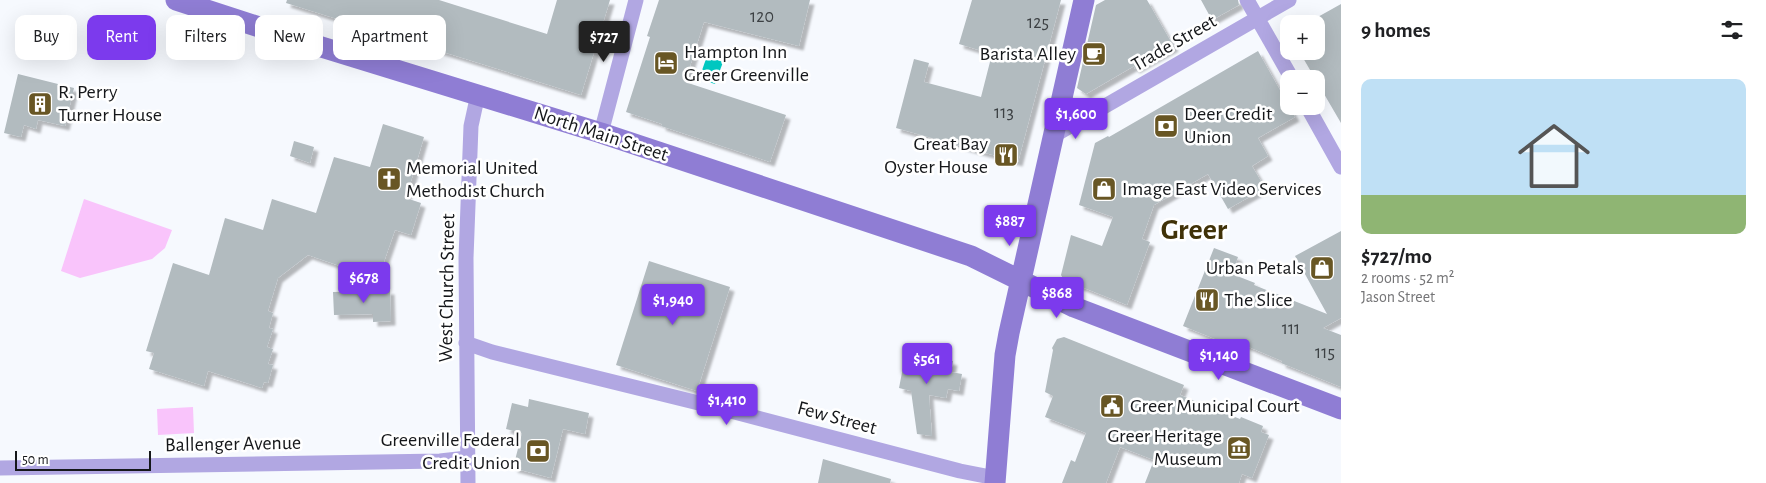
<!DOCTYPE html>
<html lang="en">
<head>
<meta charset="utf-8">
<style>
  :root { --surface:#fff; --page:#f6f6f6; --text:#202124; --muted:#757577; --line:#e0e0e0; --accent:#7c3aed }
  body { margin:0; font-family:"Alegreya Sans",sans-serif; background:var(--page); color:var(--text); height:100vh; display:flex; flex-direction:column; font-size:19px; white-space:nowrap }
  * { box-sizing:border-box; margin:0 }
  p { font-size:16px; color:var(--muted) }
  .icon { flex:none; width:28px; height:28px; fill:none; stroke:currentColor; stroke-width:2; stroke-linecap:round; stroke-linejoin:round }
  .map { position:relative; flex:1; overflow:hidden }
  .details { display:flex; flex-direction:column; background:var(--surface); width:425px }
  .details>* { flex:none }
  .top-card { position:absolute; left:15px; top:15px; width:475px; height:45px; display:flex; gap:10px }
  .controls { position:absolute; left:1280px; top:15px; display:grid; gap:10px }
  .controls a { display:grid; place-items:center; width:45px; height:45px; border-radius:10px; background:var(--surface); box-shadow:0 5px 20px #0002; font-size:25px }
  .scale { position:absolute; left:15px; bottom:12px; width:136px; box-sizing:border-box; padding-left:5px; border:2px solid #15171a; border-top:0; font-size:14px; line-height:18px; white-space:nowrap; color:#15171a; -webkit-text-stroke:4px #fff; paint-order:stroke }
  .price { position:absolute; translate:-50% -42px; padding:0 11px; border-radius:5px; background:var(--accent); color:#fff; font-size:16px; line-height:32px; filter:drop-shadow(0 1px 2px #0008) }
  .price::after { content:''; position:absolute; left:50%; top:30px; width:15px; height:11px; margin-left:-8px; background:inherit; clip-path:polygon(0 0,100% 0,50% 100%) }
  .price.on { background:#222; color:#fff }
  ul { padding:0; list-style:none }
  li { display:grid; align-content:center; gap:10px; height:265px; padding:0 20px }
  li+li { border-top:1px solid var(--line) }
  li span { display:grid; place-items:center; height:155px; border-radius:10px; color:#555 }
  li>.icon { margin-inline-start:auto }
  span .icon { width:90px; height:90px; fill:#fffc; stroke-width:1 }
  li b { font-size:21px }
  h2 { display:flex; justify-content:space-between; align-items:center; height:60px; padding:0 20px; font-size:21px }
  .tag { padding:0 18px; border-radius:10px; background:var(--surface); box-shadow:0 5px 20px #0002; font-size:18px; line-height:45px }
  .tag.on { background:var(--accent); color:#fff }
  main { display:flex; flex:1; min-height:0 }
  .map>svg:first-child { display:block }
  .green { fill:#f9c4fb }
  .water { fill:#00c7c0 }
  .building { fill:#b2bbbf; filter:url(#shadow) }
  .lines { fill:none; stroke-linecap:round; stroke-linejoin:round }
  .street { stroke:#b1a7e2; stroke-width:15 }
  .secondary { stroke:#8f7dd4; stroke-width:21 }
  .labels { text-anchor:middle; dominant-baseline:central; stroke-width:5; stroke-linejoin:round; paint-order:stroke }
  .number-label { font-size:18px; fill:#3c4043 }
  .street-label { font-size:20px; fill:#15171a; stroke:#fff }
  .poi-label { font-size:20px; fill:#15171a; stroke:#fff; text-anchor:start }
  .town-label { font-size:30px; font-weight:bold; fill:#403208; stroke:#fff }
</style>
</head>
<body>
<main>
<div class="map">
<svg width="1341" height="483" viewBox="0 0 1341 483">
  <defs>
    <filter id="shadow"><feDropShadow dx="4.5" dy="4.5" stdDeviation="1" flood-color="#0004"/></filter>
  </defs>
  <rect width="100%" height="100%" fill="#f6f9fe"/>
  <path class="green" d="M84,199L172,230L165,248L152,259L80,278L61,271Z
    M193,407L194,433L158,435L157,409Z"/>
  <path class="water" d="M707,56L723,62L715,84L699,79Z"/>
  <path class="building" d="M287,0H439L547,34L557,0H610L581,95L286,3Z
    M659,0H810L799,46L704,22L685,82L786,115L770,162L661,126L662,124L626,112L650,37L647,36Z
    M972,0H1061L1018,162L896,128L914,59L929,63L924,82L981,97L992,54L959,44Z
    M1105,0H1147L1174,47L1135,69L1134,66L1086,94L1077,88L1096,5Z
    M1201,0H1238L1239,5L1212,20Z
    M1341,4V123L1299,51H1316V18Z
    M1258,51L1295,117L1258,138L1268,156L1252,166L1265,188L1228,209L1208,174L1154,205L1142,239L1150,242L1127,305L1064,280L1061,275L1071,235L1102,246L1113,217L1079,205L1095,143L1108,136L1109,137Z
    M18,74L74,88L65,126L38,120L36,129L24,125L21,137L4,133Z
    M383,124L424,137L406,198L421,203L411,235L395,230L378,279L308,255L278,278L268,311L273,313L269,328L273,329L267,347L273,349L268,364L273,365L268,383L264,382L262,388L208,371L204,386L149,369L154,353L146,351L173,263L209,275L225,218L263,230L272,199L316,213L334,157L370,167Z
    M294,141L314,147L310,163L290,156Z
    M1341,231V318L1323,328L1341,335V387L1281,363L1282,361L1232,340L1230,345L1183,326L1214,248L1238,257L1232,274L1255,283L1254,285L1327,314L1295,256Z
    M649,261L730,287L697,391L616,365Z
    M390,290L391,321L373,322V314L334,315L333,292Z
    M1064,337L1184,385L1180,395L1240,419L1241,417L1263,426L1261,432L1269,435L1252,478L1242,474L1239,483H1145L1154,460L1120,447L1106,483H1062L1071,460L1075,462L1086,433L1045,417L1053,396L1045,392L1053,350L1052,348L1057,339Z
    M906,352L953,361L951,372L962,374L959,391L948,389L946,398L929,395L932,436L917,434L911,391L899,388Z
    M529,399L589,413L585,434L563,429L551,478L513,468L522,433L506,429L512,403L528,407Z
    M823,459L891,479L890,483H818Z"/>
  <g class="lines">
    <path class="street" d="M1247,0L1292,79
      M1061,98L1077,110L1084,118
      M1307,106L1341,167
      M601,133L636,0
      M1053,136L1289,0
      M466,343L492,352L723,409L960,471L996,478
      M0,468L440,461L467,458
      M468,483L466,258L471,126L478,94"/>
    <path class="secondary" d="M176,0L302,41L601,133L971,256L1074,307L1341,409
      M995,483L1005,355L1009,333L1084,0"/>
  </g>
  <defs>
    <symbol id="cafe-square" viewBox="-11 -11 22 22"><rect x="-9" y="-9" width="18" height="18" rx="4" fill="#685624" stroke="#fff"/><path d="M-5.5-4.5H6V0H3Q3 3.5 0 3.5H-2.5Q-5.5 3.5-5.5 0ZM3-3.2v2h1.7v-2ZM-6 4.5H4V6H-6Z" fill="#fff"/></symbol>
    <symbol id="hotel-square" viewBox="-11 -11 22 22"><rect x="-9" y="-9" width="18" height="18" rx="4" fill="#685624" stroke="#fff"/><path d="M-6-4.5h1.5V1H6V5H4.5V3h-9V5H-6ZM-4 0a1.8 1.8 0 1 1 3.6 0ZM.5 0V-2.5h3Q6-2.5 6 0Z" fill="#fff"/></symbol>
    <symbol id="building-square" viewBox="-11 -11 22 22"><rect x="-9" y="-9" width="18" height="18" rx="4" fill="#685624" stroke="#fff"/><path d="M-4-6H4V6H1V3H-1V6H-4ZM-2.5-4.3h1.7v1.8h-1.7ZM.8-4.3h1.7v1.8H.8ZM-2.5-1h1.7V.8h-1.7ZM.8-1h1.7V.8H.8Z" fill="#fff"/></symbol>
    <symbol id="bank-square" viewBox="-11 -11 22 22"><rect x="-9" y="-9" width="18" height="18" rx="4" fill="#685624" stroke="#fff"/><path d="M-6-4H6V4H-6ZM0-2.3a2.3 2.3 0 1 0 0 4.6a2.3 2.3 0 1 0 0-4.6Z" fill="#fff"/></symbol>
    <symbol id="restaurant-square" viewBox="-11 -11 22 22"><rect x="-9" y="-9" width="18" height="18" rx="4" fill="#685624" stroke="#fff"/><path d="M-5-6h1v4h1v-4h1v4h1v-4h1v5L-1.5 .5V6h-2V.5L-5-1ZM5-6V6H3V1.5H1.5Q1.5-4 5-6Z" fill="#fff"/></symbol>
    <symbol id="church-square" viewBox="-11 -11 22 22"><rect x="-9" y="-9" width="18" height="18" rx="4" fill="#685624" stroke="#fff"/><path d="M-1.2-6h2.4v3.5h3.3v2.4h-3.3V6h-2.4V-.1h-3.3v-2.4h3.3Z" fill="#fff"/></symbol>
    <symbol id="shop-square" viewBox="-11 -11 22 22"><rect x="-9" y="-9" width="18" height="18" rx="4" fill="#685624" stroke="#fff"/><path d="M-5-2.5h2.3a2.7 3.5 0 0 1 5.4 0H5L5.5 6h-11ZM-1.5-2.5h3a1.5 2.3 0 0 0-3 0Z" fill="#fff"/></symbol>
    <symbol id="civic-square" viewBox="-11 -11 22 22"><rect x="-9" y="-9" width="18" height="18" rx="4" fill="#685624" stroke="#fff"/><path d="M-.6-6.5H3V-4.5H.6V-3L4-1V1h2V6H-6V1h2V-1L-.6-3ZM-1.2 2.5V6h2.4V2.5Z" fill="#fff"/></symbol>
    <symbol id="museum-square" viewBox="-11 -11 22 22"><rect x="-9" y="-9" width="18" height="18" rx="4" fill="#685624" stroke="#fff"/><path d="M0-6L6-3V-2H-6V-3ZM-5-1h2V3h-2ZM-1-1h2V3h-2ZM3-1h2V3H3ZM-6 4H6V6H-6Z" fill="#fff"/></symbol>
  </defs>
  <g fill-rule="evenodd">
    <use href="#cafe-square" x="1080" y="40" width="28" height="28"/>
    <use href="#hotel-square" x="652" y="49" width="28" height="28"/>
    <use href="#building-square" x="26" y="90" width="28" height="28"/>
    <use href="#bank-square" x="1152" y="112" width="28" height="28"/>
    <use href="#restaurant-square" x="992" y="141" width="28" height="28"/>
    <use href="#church-square" x="375" y="165" width="28" height="28"/>
    <use href="#shop-square" x="1090" y="175" width="28" height="28"/>
    <use href="#shop-square" x="1308" y="254" width="28" height="28"/>
    <use href="#restaurant-square" x="1193" y="286" width="28" height="28"/>
    <use href="#civic-square" x="1098" y="392" width="28" height="28"/>
    <use href="#museum-square" x="1225" y="434" width="28" height="28"/>
    <use href="#bank-square" x="524" y="437" width="28" height="28"/>
  </g>
  <g class="labels">
    <g class="number-label">
      <text x="762" y="17">120</text>
      <text x="1038" y="23">125</text>
      <text x="1004" y="113">113</text>
      <text x="1291" y="329">111</text>
      <text x="1325" y="353">115</text>
    </g>
    <g class="street-label">
      <text transform="translate(1174 43) rotate(-30)">Trade Street</text>
      <text transform="translate(601 134) rotate(18)">North Main Street</text>
      <text transform="translate(447 288) rotate(-89)">West Church Street</text>
      <text transform="translate(837 418) rotate(15)">Few Street</text>
      <text transform="translate(233 444) rotate(-1)">Ballenger Avenue</text>
    </g>
    <g class="poi-label">
      <text x="684" y="52">Hampton Inn<tspan x="684" dy="23">Greer Greenville</tspan></text>
      <text x="1076" y="54" text-anchor="end">Barista Alley</text>
      <text x="58" y="92">R. Perry<tspan x="58" dy="23">Turner House</tspan></text>
      <text x="1184" y="114">Deer Credit<tspan x="1184" dy="23">Union</tspan></text>
      <text x="988" y="144" text-anchor="end">Great Bay<tspan x="988" dy="23">Oyster House</tspan></text>
      <text x="406" y="168">Memorial United<tspan x="406" dy="23">Methodist Church</tspan></text>
      <text x="1122" y="189">Image East Video Services</text>
      <text x="1304" y="268" text-anchor="end">Urban Petals</text>
      <text x="1224" y="300">The Slice</text>
      <text x="1130" y="406">Greer Municipal Court</text>
      <text x="1222" y="436" text-anchor="end">Greer Heritage<tspan x="1222" dy="23">Museum</tspan></text>
      <text x="520" y="440" text-anchor="end">Greenville Federal<tspan x="520" dy="23">Credit Union</tspan></text>
    </g>
    <g class="town-label">
      <text x="1194" y="230">Greer</text>
    </g>
  </g>
</svg>
<div class="controls">
<a>+</a>
<a>−</a>
</div>
<div class="scale">50 m</div>
<b class="price on" style="left:604px;top:63px">$727</b>
<b class="price" style="left:1076px;top:140px">$1,600</b>
<b class="price" style="left:1010px;top:247px">$887</b>
<b class="price" style="left:364px;top:304px">$678</b>
<b class="price" style="left:1057px;top:319px">$868</b>
<b class="price" style="left:673px;top:326px">$1,940</b>
<b class="price" style="left:1219px;top:381px">$1,140</b>
<b class="price" style="left:927px;top:385px">$561</b>
<b class="price" style="left:727px;top:426px">$1,410</b>
<div class="top-card">
<a class="tag">Buy</a>
<a class="tag on">Rent</a>
<a class="tag">Filters</a>
<a class="tag">New</a>
<a class="tag">Apartment</a>
</div>
</div>
<section class="details">
<h2>9 homes<svg class="icon" aria-label="filters" viewBox="0 0 24 24"><path d="M4 7h16M4 17h16"/><circle cx="9" cy="7" r="2"/><circle cx="15" cy="17" r="2"/></svg></h2>
<ul>
<li><span style="background:linear-gradient(#bfe0f5 75%,#8fb573 0)"><svg class="icon" aria-label="home" viewBox="0 0 24 24"><path d="M3 11l9-7 9 7M6 9v11h12V9"/></svg></span><div><b>$727/mo</b><p>2 rooms · 52 m²</p><p>Jason Street</p></div></li>
</ul>
</section>
</main>
</body>
</html>
